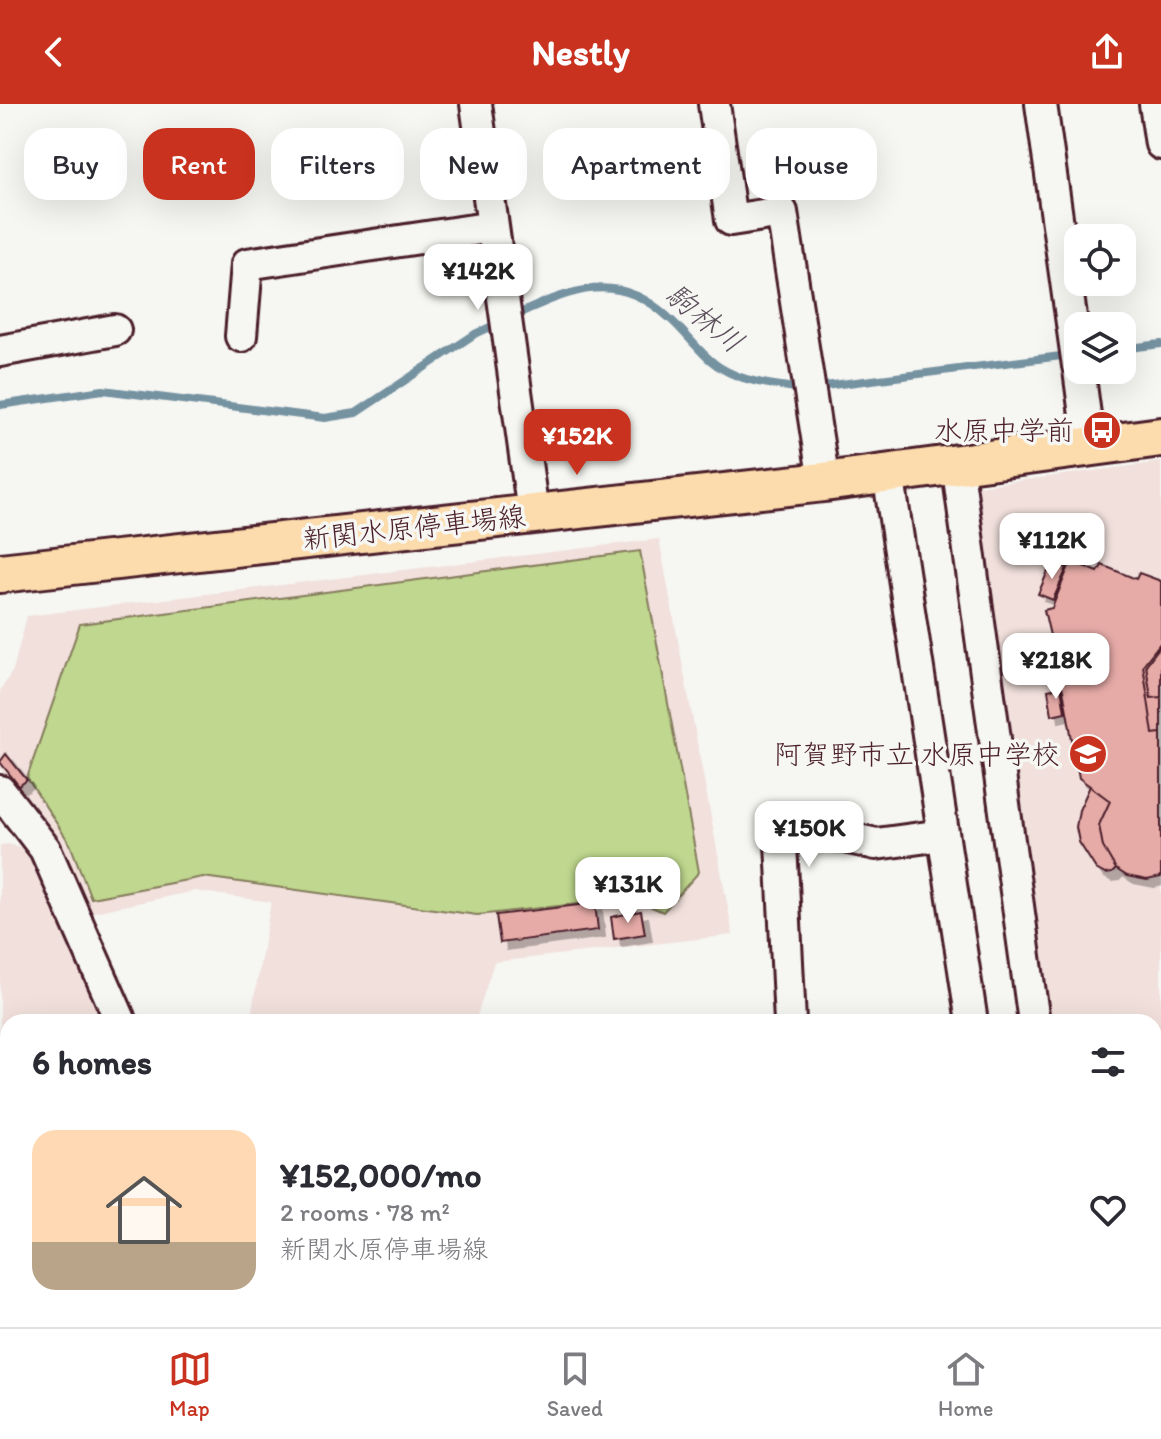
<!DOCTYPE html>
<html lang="en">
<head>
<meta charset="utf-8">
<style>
  :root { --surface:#fff; --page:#f7f7f7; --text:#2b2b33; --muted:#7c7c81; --line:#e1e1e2; --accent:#c8321e }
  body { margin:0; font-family:Itim,"Klee One",sans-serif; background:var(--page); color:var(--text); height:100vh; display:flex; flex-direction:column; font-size:30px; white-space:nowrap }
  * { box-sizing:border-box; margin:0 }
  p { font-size:26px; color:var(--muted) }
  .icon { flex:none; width:44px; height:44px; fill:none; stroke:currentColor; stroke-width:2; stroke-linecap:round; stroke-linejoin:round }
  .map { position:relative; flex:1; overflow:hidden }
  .sheet { position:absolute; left:0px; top:910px; width:1162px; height:314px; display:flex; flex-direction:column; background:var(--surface); border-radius:24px 24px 0 0; box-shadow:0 8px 32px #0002 }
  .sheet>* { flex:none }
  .guide { position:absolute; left:24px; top:24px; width:1114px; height:72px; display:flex; gap:16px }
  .tools { position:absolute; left:1064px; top:120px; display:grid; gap:16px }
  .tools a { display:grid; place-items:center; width:72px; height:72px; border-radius:16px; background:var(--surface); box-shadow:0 8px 32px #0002; font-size:40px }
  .price { position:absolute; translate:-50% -68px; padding:0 18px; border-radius:16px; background:#fff; color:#222; font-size:26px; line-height:52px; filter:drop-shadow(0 2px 4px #0008) }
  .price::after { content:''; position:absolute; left:50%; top:48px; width:24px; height:18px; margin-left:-12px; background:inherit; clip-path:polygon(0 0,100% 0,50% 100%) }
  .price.current { background:var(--accent); color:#fff }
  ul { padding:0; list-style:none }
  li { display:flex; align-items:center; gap:24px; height:200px; padding:0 32px }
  li span { display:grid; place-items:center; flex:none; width:224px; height:160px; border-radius:24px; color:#555 }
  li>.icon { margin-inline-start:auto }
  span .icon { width:96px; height:96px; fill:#fffc; stroke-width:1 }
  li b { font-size:34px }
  h2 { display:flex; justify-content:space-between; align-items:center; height:96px; padding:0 32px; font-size:34px }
  .chip { padding:0 28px; border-radius:24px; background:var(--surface); box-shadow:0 8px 32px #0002; font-size:28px; line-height:72px }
  .chip.current { background:var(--accent); color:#fff }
  header { display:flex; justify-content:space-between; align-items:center; height:104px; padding:0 32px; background:var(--accent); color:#fff; font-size:36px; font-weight:700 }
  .tab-bar { display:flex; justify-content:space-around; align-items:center; height:112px; border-top:2px solid var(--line); background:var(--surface); font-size:22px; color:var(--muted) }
  .tab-bar a { display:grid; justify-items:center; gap:4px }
  .tab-bar .current { color:var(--accent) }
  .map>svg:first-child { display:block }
  .built { fill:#f1e0dc }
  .green { fill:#bfd78e; stroke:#847b5c; stroke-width:2 }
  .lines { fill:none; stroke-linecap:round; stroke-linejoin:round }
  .stream { stroke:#7592a1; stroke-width:8 }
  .building { fill:#e6aba7; stroke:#4a1f2b; stroke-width:2; filter:url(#shadow) }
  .minor-casing { stroke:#4a1f2b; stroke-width:36 }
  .major-casing { stroke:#4a1f2b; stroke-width:44 }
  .minor { stroke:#f6f6f2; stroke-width:30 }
  .major { stroke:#fcdcac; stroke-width:38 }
  .labels { text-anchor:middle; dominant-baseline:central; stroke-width:7; stroke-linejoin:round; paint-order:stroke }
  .poi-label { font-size:28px; fill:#4a1f2b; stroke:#f6f6f2; text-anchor:end }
  .street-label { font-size:28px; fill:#4a1f2b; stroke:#f6f6f2 }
  .water-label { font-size:30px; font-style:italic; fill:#5c4f5c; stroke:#f6f6f2 }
</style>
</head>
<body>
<header><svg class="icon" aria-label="back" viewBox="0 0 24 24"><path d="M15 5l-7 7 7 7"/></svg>Nestly<svg class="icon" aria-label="share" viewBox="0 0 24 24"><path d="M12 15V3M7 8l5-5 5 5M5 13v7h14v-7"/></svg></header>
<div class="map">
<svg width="1161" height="1223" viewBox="0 0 1161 1223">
  <defs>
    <filter id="shadow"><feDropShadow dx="7" dy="7" stdDeviation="0" flood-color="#0004"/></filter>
  </defs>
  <rect width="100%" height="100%" fill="#f6f6f2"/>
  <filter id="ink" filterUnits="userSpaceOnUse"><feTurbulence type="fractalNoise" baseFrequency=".0125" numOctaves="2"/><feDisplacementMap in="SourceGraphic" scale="16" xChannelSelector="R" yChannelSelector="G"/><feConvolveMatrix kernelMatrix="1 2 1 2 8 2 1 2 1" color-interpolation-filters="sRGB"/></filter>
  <g filter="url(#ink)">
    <path class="built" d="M1161,358V1223H1091L1090,1216H1154V918H1050L978,382Z
      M659,435L733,831L494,858L475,918H250L271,798L195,787L84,810L67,757L0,663V587L13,566L27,512Z
      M8,740L32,746L116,918H8V1216H132L115,1223H0V741Z"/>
    <path class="green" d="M640,447L699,768L663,808L632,794L477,811L203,773L91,794L70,740L27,674L80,520Z
      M1161,1004V1223H1101L1100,1216H1154V1005Z"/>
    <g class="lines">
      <path class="stream" d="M511,213C569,187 615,164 668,213C686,228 701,252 721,264C745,279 776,281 803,285
        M1122,245L1161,240
        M817,283L1069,251
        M0,301L103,286L325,314L356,309L475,230L499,219"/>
    </g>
    <path class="building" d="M1071,457L1098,468L1102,461L1136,475L1139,469L1161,477V538L1143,561L1153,630L1161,629V773L1147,776L1127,772L1116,765L1103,743L1099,721L1110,697L1079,674L1064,591L1044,506L1052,504Z
      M1071,457L1098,468L1102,461L1136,475L1139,469L1161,477V773L1147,776L1127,772L1116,765L1103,743L1099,721L1110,697L1079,674L1064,591L1044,506L1052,504Z
      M1052,458L1067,464L1053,496L1038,490Z
      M1161,541V593L1151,594L1146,561Z
      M1061,583L1065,608L1052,611L1048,586Z
      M6,650L27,676L19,682L0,658Z
      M1090,682L1110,697L1099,721L1103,743L1116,765L1112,769L1105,770L1096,765L1079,738L1076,723L1079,706Z
      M595,799L598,826L500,839L496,811Z
      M641,807L645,830L614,835L611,813Z
      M0,965L8,986V1005L0,1008Z
      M8,1041V1202L2,1204L7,1217L48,1216L28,1223H0V1044Z"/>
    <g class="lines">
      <defs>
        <path id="minor" d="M476,0L533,409
          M714,0L731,116L782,108L824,378
          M1041,0L1078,262
          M1155,0L1161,40
          M241,232L247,160L493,123
          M0,247L115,226
          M1079,266L1089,341
          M957,359L1034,918
          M888,369L972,918
          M0,687L45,745L121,918
          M790,918L780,719L876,740L943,731
          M218,1216L220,1223
          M628,1216L635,1223
          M850,1216L852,1223
          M911,1216L913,1223
          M976,1216L978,1223
          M1075,1216L1076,1223
          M1007,1223L1032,1216"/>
        <path id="major" d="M0,469L824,378L1161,333"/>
      </defs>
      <use href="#minor" class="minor-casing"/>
      <use href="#major" class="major-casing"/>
      <use href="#minor" class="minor"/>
      <use href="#major" class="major"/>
    </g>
  </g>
  <defs>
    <symbol id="bus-disc" viewBox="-11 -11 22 22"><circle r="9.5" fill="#c8321e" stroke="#f6f6f2"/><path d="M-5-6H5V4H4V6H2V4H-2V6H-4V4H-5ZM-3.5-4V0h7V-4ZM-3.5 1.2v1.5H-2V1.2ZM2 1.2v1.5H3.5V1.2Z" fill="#fff"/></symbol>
    <symbol id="school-disc" viewBox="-11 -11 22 22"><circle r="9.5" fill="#c8321e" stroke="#f6f6f2"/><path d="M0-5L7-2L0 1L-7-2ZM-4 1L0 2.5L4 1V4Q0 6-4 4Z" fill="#fff"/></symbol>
  </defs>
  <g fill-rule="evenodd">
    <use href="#bus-disc" x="1080" y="304" width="44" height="44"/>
    <use href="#school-disc" x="1066" y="628" width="44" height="44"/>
  </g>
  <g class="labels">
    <g class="poi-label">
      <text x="1074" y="326">水原中学前</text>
      <text x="1060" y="650">阿賀野市立 水原中学校</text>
    </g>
    <g class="street-label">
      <text transform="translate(414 423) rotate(-6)">新関水原停車場線</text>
    </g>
    <g class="water-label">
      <text transform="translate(705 214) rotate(39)">駒林川</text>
    </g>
  </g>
</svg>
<div class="tools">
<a><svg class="icon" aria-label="locate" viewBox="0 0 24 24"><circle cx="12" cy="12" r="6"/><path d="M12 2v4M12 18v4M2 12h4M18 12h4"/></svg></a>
<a><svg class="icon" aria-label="layers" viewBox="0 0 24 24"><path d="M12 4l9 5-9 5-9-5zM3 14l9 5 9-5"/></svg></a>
</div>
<b class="price" style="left:478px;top:208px">¥142K</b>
<b class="price current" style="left:577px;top:373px">¥152K</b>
<b class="price" style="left:1052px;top:477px">¥112K</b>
<b class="price" style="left:1056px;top:597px">¥218K</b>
<b class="price" style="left:809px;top:765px">¥150K</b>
<b class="price" style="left:628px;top:821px">¥131K</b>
<div class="guide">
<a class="chip">Buy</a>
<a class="chip current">Rent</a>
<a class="chip">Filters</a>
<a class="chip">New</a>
<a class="chip">Apartment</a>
<a class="chip">House</a>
</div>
<section class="sheet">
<h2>6 homes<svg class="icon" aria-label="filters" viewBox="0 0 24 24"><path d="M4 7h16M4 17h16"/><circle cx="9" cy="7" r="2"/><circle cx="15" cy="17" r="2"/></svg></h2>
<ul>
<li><span style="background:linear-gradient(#ffd9b3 70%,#b9a48a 0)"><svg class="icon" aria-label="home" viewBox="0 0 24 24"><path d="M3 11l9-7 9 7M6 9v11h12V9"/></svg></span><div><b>¥152,000/mo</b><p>2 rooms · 78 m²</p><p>新関水原停車場線</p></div><svg class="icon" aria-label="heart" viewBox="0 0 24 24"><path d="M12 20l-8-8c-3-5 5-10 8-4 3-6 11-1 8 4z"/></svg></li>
</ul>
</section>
</div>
<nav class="tab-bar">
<a class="current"><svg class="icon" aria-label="map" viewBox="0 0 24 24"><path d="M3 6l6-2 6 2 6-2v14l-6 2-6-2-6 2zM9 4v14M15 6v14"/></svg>Map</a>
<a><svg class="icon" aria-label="saved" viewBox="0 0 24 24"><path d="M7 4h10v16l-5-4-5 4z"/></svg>Saved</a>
<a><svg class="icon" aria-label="home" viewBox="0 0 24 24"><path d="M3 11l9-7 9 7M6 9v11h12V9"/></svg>Home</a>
</nav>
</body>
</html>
